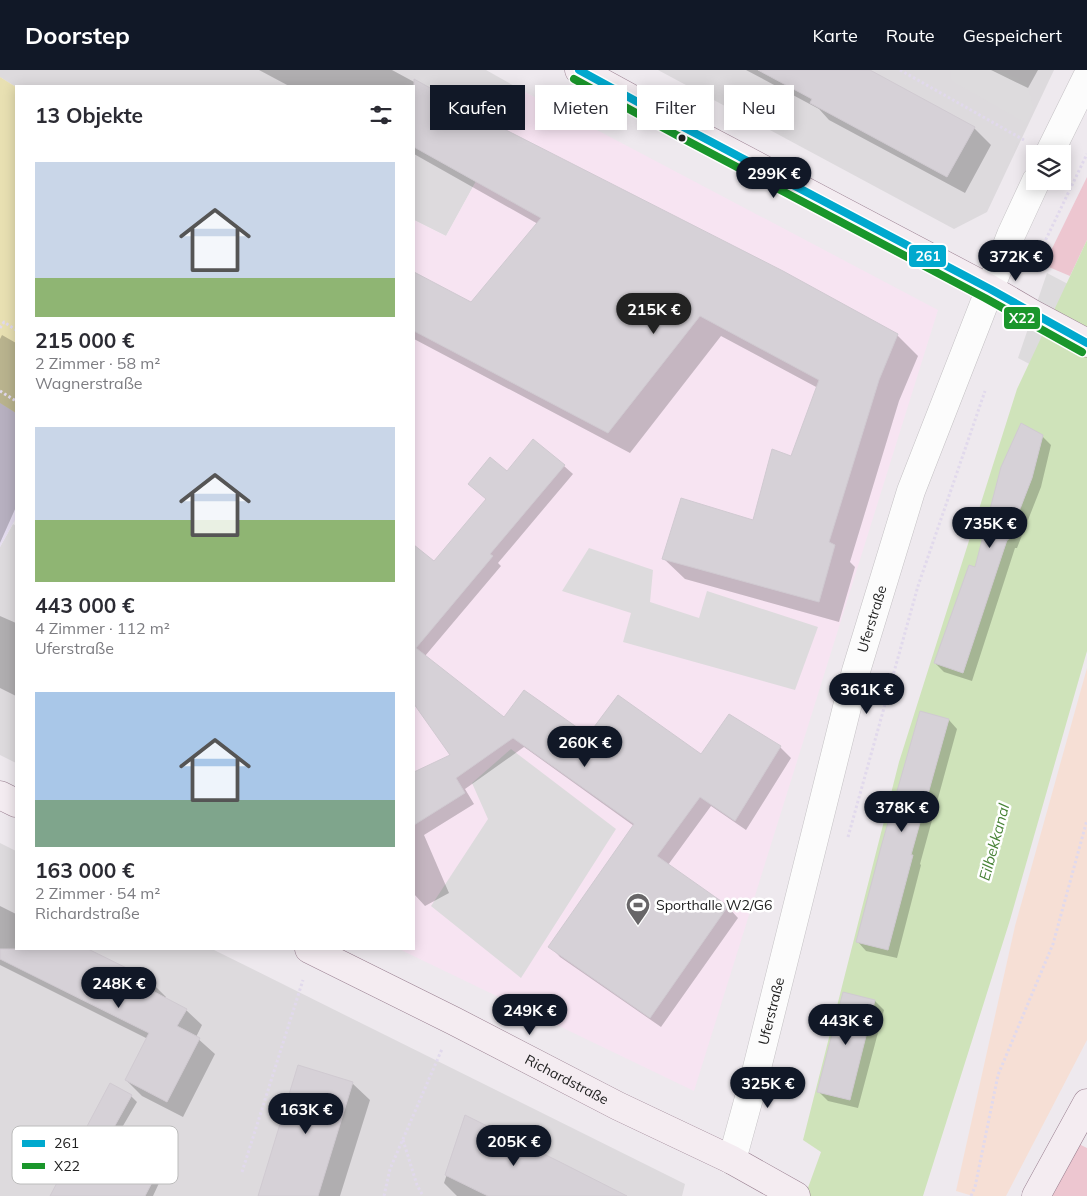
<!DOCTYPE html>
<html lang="de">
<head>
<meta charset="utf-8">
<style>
  :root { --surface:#fff; --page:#f7f7f7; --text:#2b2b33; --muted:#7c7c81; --accent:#111827 }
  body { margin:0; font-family:Mulish,sans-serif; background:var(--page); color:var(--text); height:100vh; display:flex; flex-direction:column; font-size:19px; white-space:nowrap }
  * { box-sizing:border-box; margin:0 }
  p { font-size:16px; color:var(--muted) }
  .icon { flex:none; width:28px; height:28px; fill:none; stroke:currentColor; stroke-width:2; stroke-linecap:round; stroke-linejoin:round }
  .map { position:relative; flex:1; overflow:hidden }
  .details { position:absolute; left:15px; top:15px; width:400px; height:865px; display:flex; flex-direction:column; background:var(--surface); border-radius:0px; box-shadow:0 2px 12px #0003 }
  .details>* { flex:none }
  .top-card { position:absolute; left:430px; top:15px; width:475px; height:45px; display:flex; gap:10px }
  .tools { position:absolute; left:1026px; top:75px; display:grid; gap:10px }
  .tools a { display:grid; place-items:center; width:45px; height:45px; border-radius:0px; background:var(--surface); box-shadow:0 2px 12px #0003; font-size:25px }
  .price { position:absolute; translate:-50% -42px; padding:0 11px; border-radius:18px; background:var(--accent); color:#fff; font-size:16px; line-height:32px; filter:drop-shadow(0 1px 2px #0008) }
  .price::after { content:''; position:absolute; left:50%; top:30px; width:15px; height:11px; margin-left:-8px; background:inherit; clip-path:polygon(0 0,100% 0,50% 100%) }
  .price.current { background:#222; color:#fff }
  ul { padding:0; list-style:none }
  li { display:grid; align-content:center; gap:10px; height:265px; padding:0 20px }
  li span { display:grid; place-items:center; height:155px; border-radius:0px; color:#555 }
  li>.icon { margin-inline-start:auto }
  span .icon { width:90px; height:90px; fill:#fffc; stroke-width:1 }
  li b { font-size:21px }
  h2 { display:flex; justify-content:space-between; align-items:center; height:60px; padding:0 20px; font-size:21px }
  .chip { padding:0 18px; border-radius:0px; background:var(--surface); box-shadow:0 2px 12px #0003; font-size:18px; line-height:45px }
  .chip.current { background:var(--accent); color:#fff }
  header { display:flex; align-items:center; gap:30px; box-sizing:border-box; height:70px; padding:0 25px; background:var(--accent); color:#fff }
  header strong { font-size:24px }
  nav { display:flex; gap:28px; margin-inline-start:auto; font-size:18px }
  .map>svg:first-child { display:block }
  .residential { fill:#dddadd }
  .commercial { fill:#e5ddf0 }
  .education { fill:#f7e4f2 }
  .grass { fill:#edc6d0 }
  .park { fill:#f6dfd5 }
  .pitch { fill:#e8e0b2 }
  .parking { fill:#dddbdd }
  .water { fill:#cfe3ba }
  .shadow { fill:#0003 }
  .building { fill:#d6d1d7; stroke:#d0cad1 }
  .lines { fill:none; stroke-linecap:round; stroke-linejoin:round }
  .street-casing { stroke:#c4c1c4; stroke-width:29 }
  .secondary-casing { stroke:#997f90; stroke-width:29 }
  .path { stroke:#e1d9ec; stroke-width:3; stroke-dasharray:2.5 2.5; stroke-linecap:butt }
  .street { stroke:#fcfcfc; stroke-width:28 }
  .secondary { stroke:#f4ecf1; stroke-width:28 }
  .bus-1-casing { stroke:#fff; stroke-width:11 }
  .bus-2-casing { stroke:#fff; stroke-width:11 }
  .bus-1 { stroke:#00a9ce; stroke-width:8 }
  .bus-2 { stroke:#1a962b; stroke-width:8 }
  .bus-dot { fill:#202020; stroke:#fff; stroke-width:2 }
  .labels { text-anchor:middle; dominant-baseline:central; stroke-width:5; stroke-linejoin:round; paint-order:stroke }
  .street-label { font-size:14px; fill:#202020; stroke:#fff }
  .poi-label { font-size:14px; fill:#202020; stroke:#fff; text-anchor:start }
  .water-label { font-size:15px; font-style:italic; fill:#488337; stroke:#fff }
  .key { fill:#fff; stroke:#bcbcbc; stroke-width:1 }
  .key-label { font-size:14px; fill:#202020 }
  .line-badge { stroke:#fff; stroke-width:2 }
  .badge-label { font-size:14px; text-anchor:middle; font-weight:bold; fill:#fff }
</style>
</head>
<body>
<header>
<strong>Doorstep</strong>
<nav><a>Karte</a><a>Route</a><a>Gespeichert</a></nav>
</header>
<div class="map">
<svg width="1087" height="1126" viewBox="0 0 1087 1126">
  <rect width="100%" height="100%" fill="#eee9ee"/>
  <path class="residential" d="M0,0H486L525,22L446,166L414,150V16L16,17L0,7Z
    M658,0H1054L987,142L954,159Z
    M13,454L16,456V693L0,685V477Z
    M0,773L16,781V879H212L685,1114L682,1126H0Z"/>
  <path class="commercial" d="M0,333L16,343V448L0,477Z"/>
  <path class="education" d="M525,22L938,240L694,1021L399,879H414V150L446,166Z"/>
  <path class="grass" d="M1087,107V170L1070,206L1044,195Z
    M1075,1072L1087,1078V1126H1045Z"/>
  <path class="park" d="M1087,598V970L1006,1126H973L956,1121L1015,856Z"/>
  <path class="pitch" d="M0,7L16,17V343L0,333Z"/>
  <path class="parking" d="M950,0H1000L1027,13L1033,38L1026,53L952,11Z
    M1047,203L1087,224V324L1018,288Z
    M589,478L653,500L650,532L699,548L707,521L818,557L795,620L623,572L631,543L562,521Z
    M511,679L616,759L521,908L431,836L488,749L472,713Z"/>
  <path class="water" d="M1087,170V581L1010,850L923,1126H805L821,1082L803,1070L899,692L1017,319Z"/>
  <path class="shadow" d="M259,0H392L503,60L782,202L897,265L918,286L899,331L850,492L855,497L839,552L685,509L664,489L754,452L792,387L818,318L721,266L630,383L414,269V204L471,234L538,154L414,84V16H289Z
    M746,0H868L974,58L991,75L965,123L829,50L819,39Z
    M991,0H1038L1028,18Z
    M2,265L16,273V437L0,473V269Z
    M1042,366L1051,375L1041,417L1017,478H1015L972,611L944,602L935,593L976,499Z
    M564,396L573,404L498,493L501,496L425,586L504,649L588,666L701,686L729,646L780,677L791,688L746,760L711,736L668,795L728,837L738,848L661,957L560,887L550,876L634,756L524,677L465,719L474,734L424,765L449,823L425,836L414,824V703L452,685L414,631V581L417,579L414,576V484L417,479L434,493L487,430L507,402Z
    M0,546L16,553V626L0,618Z
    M949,650L957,659L920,794L921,795L897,888L866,881L858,872Z
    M0,836L16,844V879H85L150,911L166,927L165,929L186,940L202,955L196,967L215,984L183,1047L142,1026L126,1010L148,969L0,895Z
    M875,931L884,940L858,1038L828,1031L819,1022Z
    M352,1013L370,1030L340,1126H259Z
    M131,1026L137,1032L117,1066L122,1070L114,1085L155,1106L160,1111L153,1126H52Z
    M466,1047L622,1126H457L444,1113Z"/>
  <path class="building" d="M758,0H870L975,57L947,107L810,33L812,29Z
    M414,9L504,59L783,201L898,264L879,310L829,472L835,475L819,532L662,489L681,428L753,450L772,379L791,386L819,310L700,246L608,363L414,261V202L471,232L541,148L414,77Z
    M1021,353L1043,365L1032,408L1008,470H1007L963,603L934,593L969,495L975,497L1001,397Z
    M533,369L565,395L490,484L493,486L416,578L504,647L524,620L588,665L618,625L701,684L729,644L781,676L735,751L700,727L657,786L728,836L650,948L548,877L634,754L513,668L456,708L465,723L414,755V702L450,685L414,634V475L434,491L486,429L468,414L490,387L507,401Z
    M920,641L949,649L911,785H913L888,880L856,872L881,777Z
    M0,879H88L151,910L147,918L187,939L177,956L200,968L167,1032L125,1010L149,963L0,889Z
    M843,922L875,930L850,1030L817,1022Z
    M298,995L353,1012L318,1126H258Z
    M110,1013L132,1025L112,1061L117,1064L108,1080L156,1105L145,1126H50Z
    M465,1045L560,1092L627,1126H488L445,1105Z"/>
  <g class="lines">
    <defs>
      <g id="street">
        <path d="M1049,84L1087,7"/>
        <path id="s1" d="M732,1090L755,1006L856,601L911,421L1011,165L1036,111"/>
      </g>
      <g id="secondary">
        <path d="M579,0L687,59L990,219L1033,244L1087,273"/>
        <path d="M0,725L16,733"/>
        <path id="s2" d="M309,879L454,951L618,1036L732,1090L796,1126"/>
        <path d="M1036,1126L1087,1033"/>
      </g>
    </defs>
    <use href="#street" class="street-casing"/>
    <use href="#secondary" class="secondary-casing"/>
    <path class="path" d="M900,0L1024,70
      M1037,188L1087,84
      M0,258L4,252L16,260
      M0,321L16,331
      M848,767L918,516L985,321
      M403,1070L417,1115L423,1126
      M242,1102L303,910
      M384,1126L390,1099L442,979
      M971,1126L975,1117L998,1005L1053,874L1087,750"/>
    <use href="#street" class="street"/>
    <use href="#secondary" class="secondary"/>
    <defs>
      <path id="bus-1" d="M579,0L687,59L990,219L1087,273"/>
      <path id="bus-2" d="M574,9L682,68L985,228L1082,282"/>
    </defs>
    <use href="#bus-1" class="bus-1-casing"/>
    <use href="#bus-2" class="bus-2-casing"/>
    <use href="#bus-1" class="bus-1"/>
    <use href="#bus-2" class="bus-2"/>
  </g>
  <defs>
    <symbol id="stadium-pin" viewBox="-11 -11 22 30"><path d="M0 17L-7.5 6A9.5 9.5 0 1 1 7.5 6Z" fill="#686668" stroke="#fff"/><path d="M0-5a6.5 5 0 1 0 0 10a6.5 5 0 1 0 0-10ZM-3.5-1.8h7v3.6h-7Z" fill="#fff"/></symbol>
  </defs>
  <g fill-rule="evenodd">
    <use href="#stadium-pin" x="624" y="821" width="28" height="38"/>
  </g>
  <circle class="bus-dot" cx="682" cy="68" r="4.5"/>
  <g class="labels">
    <g class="street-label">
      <text stroke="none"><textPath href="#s1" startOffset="559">Uferstraße</textPath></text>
      <text stroke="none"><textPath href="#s1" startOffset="154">Uferstraße</textPath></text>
      <text stroke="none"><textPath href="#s2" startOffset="289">Richardstraße</textPath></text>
    </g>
    <g class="poi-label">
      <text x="656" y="835">Sporthalle W2/G6</text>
    </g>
    <g class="water-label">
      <text transform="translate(994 772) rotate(-75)">Eilbekkanal</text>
    </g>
  </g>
  <rect x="12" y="1056" width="166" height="58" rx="8" class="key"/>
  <rect x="22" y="1070" width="23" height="7" fill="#00a9ce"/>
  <rect x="22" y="1093" width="23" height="6" fill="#1a962b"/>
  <g class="key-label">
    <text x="54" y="1078">261</text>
    <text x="54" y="1101">X22</text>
  </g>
  <g class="line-badge">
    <rect x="908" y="174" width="39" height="24" rx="5" fill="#00a9ce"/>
    <rect x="1003" y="236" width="38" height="24" rx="5" fill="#1a962b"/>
  </g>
  <g class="badge-label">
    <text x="928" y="191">261</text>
    <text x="1022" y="253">X22</text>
  </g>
</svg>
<div class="tools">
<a><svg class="icon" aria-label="layers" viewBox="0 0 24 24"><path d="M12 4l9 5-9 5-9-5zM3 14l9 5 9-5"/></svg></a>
</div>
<b class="price" style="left:774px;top:129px">299K €</b>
<b class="price" style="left:1016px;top:212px">372K €</b>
<b class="price current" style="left:654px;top:265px">215K €</b>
<b class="price" style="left:990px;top:479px">735K €</b>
<b class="price" style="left:867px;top:645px">361K €</b>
<b class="price" style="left:585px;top:698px">260K €</b>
<b class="price" style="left:902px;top:763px">378K €</b>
<b class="price" style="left:119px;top:939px">248K €</b>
<b class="price" style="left:530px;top:966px">249K €</b>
<b class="price" style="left:846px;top:976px">443K €</b>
<b class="price" style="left:768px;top:1039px">325K €</b>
<b class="price" style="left:306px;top:1065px">163K €</b>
<b class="price" style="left:514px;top:1097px">205K €</b>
<div class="top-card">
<a class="chip current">Kaufen</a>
<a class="chip">Mieten</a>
<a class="chip">Filter</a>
<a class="chip">Neu</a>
</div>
<section class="details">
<h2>13 Objekte<svg class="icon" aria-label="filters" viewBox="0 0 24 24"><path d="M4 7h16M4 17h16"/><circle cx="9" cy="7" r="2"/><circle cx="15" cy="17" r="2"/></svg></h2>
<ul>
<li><span style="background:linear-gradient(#c9d6e8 75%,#8fb573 0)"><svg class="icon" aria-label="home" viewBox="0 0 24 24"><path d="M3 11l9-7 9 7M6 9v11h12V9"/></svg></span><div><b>215 000 €</b><p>2 Zimmer · 58 m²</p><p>Wagnerstraße</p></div></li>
<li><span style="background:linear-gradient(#c9d6e8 60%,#8fb573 0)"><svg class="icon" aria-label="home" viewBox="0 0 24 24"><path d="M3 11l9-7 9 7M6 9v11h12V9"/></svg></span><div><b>443 000 €</b><p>4 Zimmer · 112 m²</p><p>Uferstraße</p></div></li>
<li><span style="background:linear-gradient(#a9c7e8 70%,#7fa58c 0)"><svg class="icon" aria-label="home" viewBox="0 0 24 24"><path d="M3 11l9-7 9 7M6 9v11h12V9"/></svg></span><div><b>163 000 €</b><p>2 Zimmer · 54 m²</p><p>Richardstraße</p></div></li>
</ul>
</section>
</div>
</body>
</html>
